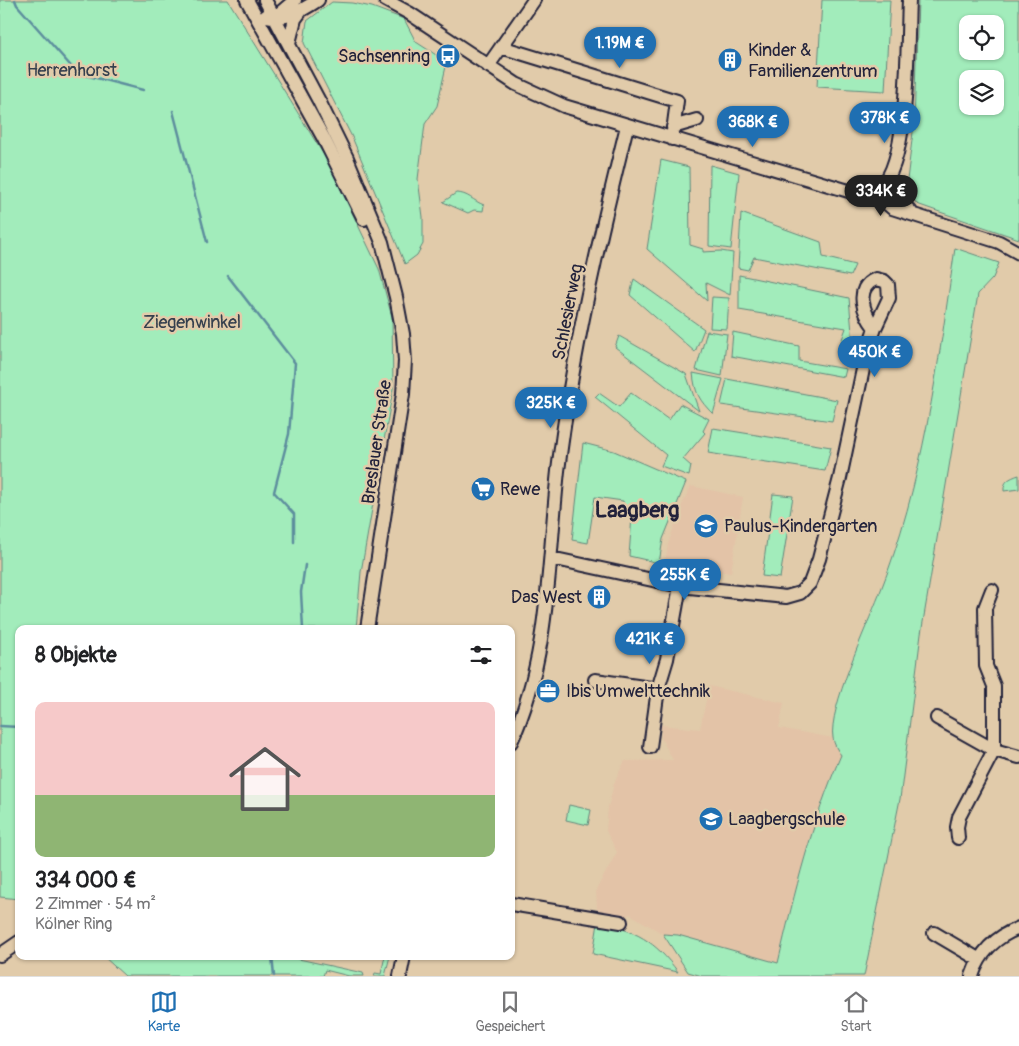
<!DOCTYPE html>
<html lang="de">
<head>
<meta charset="utf-8">
<style>
  :root { --surface:#fff; --page:#f2f2f2; --text:#202124; --muted:#757577; --line:#e0e0e0; --accent:#1f6fb2 }
  body { margin:0; font-family:Pangolin,sans-serif; background:var(--page); color:var(--text); height:100vh; display:flex; flex-direction:column; font-size:19px; white-space:nowrap }
  * { box-sizing:border-box; margin:0 }
  p { font-size:16px; color:var(--muted) }
  .icon { flex:none; width:28px; height:28px; fill:none; stroke:currentColor; stroke-width:2; stroke-linecap:round; stroke-linejoin:round }
  .map { position:relative; flex:1; overflow:hidden }
  .drawer { position:absolute; left:15px; top:625px; width:500px; height:335px; display:flex; flex-direction:column; background:var(--surface); border-radius:10px; box-shadow:0 1px 4px #0004 }
  .drawer>* { flex:none }
  .tools { position:absolute; left:959px; top:15px; display:grid; gap:10px }
  .tools a { display:grid; place-items:center; width:45px; height:45px; border-radius:10px; background:var(--surface); box-shadow:0 1px 4px #0004; font-size:25px }
  .price { position:absolute; translate:-50% -42px; padding:0 11px; border-radius:18px; background:var(--accent); color:#fff; font-size:16px; line-height:32px; filter:drop-shadow(0 1px 2px #0008) }
  .price::after { content:''; position:absolute; left:50%; top:30px; width:15px; height:11px; margin-left:-8px; background:inherit; clip-path:polygon(0 0,100% 0,50% 100%) }
  .price.on { background:#222; color:#fff }
  ul { padding:0; list-style:none }
  li { display:grid; align-content:center; gap:10px; height:265px; padding:0 20px }
  li+li { border-top:1px solid var(--line) }
  li span { display:grid; place-items:center; height:155px; border-radius:10px; color:#555 }
  li>.icon { margin-inline-start:auto }
  span .icon { width:90px; height:90px; fill:#fffc; stroke-width:1 }
  li b { font-size:21px }
  h2 { display:flex; justify-content:space-between; align-items:center; height:60px; padding:0 20px; font-size:21px }
  .menu { display:flex; justify-content:space-around; align-items:center; height:70px; border-top:1px solid var(--line); background:var(--surface); font-size:14px; color:var(--muted) }
  .menu a { display:grid; justify-items:center; gap:2px }
  .menu .on { color:var(--accent) }
  .map>svg:first-child { display:block }
  .built { fill:#e3c3a7 }
  .green { fill:#a2ecbb; stroke:#62877b; fill-rule:evenodd }
  .lines { fill:none; stroke-linecap:round; stroke-linejoin:round }
  .stream { stroke:#5d8e9d; stroke-width:2.5 }
  .minor-casing { stroke:#22223b; stroke-width:16 }
  .minor { stroke:#e1cbaa; stroke-width:12 }
  .labels { text-anchor:middle; dominant-baseline:central; stroke-width:5; stroke-linejoin:round; paint-order:stroke }
  .poi-label { font-size:18px; fill:#22223b; stroke:#e1cbaa; text-anchor:start }
  .park-label { font-size:18px; fill:#35404e; stroke:#e1cbaa }
  .street-label { font-size:18px; fill:#22223b; stroke:#e1cbaa }
  .district-label { font-size:22px; font-weight:bold; fill:#22223b; stroke:#e1cbaa }
</style>
</head>
<body>
<div class="map">
<svg width="1019" height="976" viewBox="0 0 1019 976">
  <rect width="100%" height="100%" fill="#e1cbaa"/>
  <filter id="ink" filterUnits="userSpaceOnUse"><feTurbulence type="fractalNoise" baseFrequency=".02" numOctaves="2"/><feDisplacementMap in="SourceGraphic" scale="10" xChannelSelector="R" yChannelSelector="G"/><feConvolveMatrix kernelMatrix="1 2 1 2 8 2 1 2 1" color-interpolation-filters="sRGB"/></filter>
  <g filter="url(#ink)">
    <path class="built" d="M691,486L743,497L731,573L665,563L668,544L681,507Z
      M709,686L784,703L779,728L833,738L841,755L794,894L778,964L678,935L663,934L630,914L621,918L597,909L596,890L617,852L606,831L608,807L614,784L622,766L625,761L673,760L661,738V725L700,729Z"/>
    <path class="green" d="M0,0H228L327,160L379,269L392,317L393,389L361,572L356,629H19V899L0,897Z
      M822,0H890L885,91L817,87Z
      M918,0H1019V239L934,210L917,204L912,197L907,180L914,124ZM968,24H995V51H968ZM968,79H995V106H968Z
      M332,2L352,3L372,7L404,19L416,42L447,62L437,106L425,124L418,179L423,217V244L417,255L405,264L352,137L304,43L307,21Z
      M661,160L689,167L690,245L703,249V252L721,251L733,253L730,295L706,283L707,301L647,249Z
      M710,165L739,173L731,249L709,246Z
      M456,193C468,193 473,201 484,205L483,211L474,210L468,213L443,202Z
      M741,213L821,242L823,257L855,265L850,276L754,257L748,270L738,268Z
      M955,248L999,263L993,278L978,294L921,634L900,799L864,976H702L688,972L663,934L678,935L778,963C795,891 811,824 841,755C837,750 834,744 833,738C828,709 867,626 879,595C923,484 938,366 955,248Z
      M739,275L849,298L853,344L841,342L846,328L739,310Z
      M634,279L704,329L695,352L630,295Z
      M712,297L729,298L727,329L710,328Z
      M707,331L727,334L722,376L696,370Z
      M733,332L799,346V361L846,369L844,377L731,356Z
      M619,336L686,374L699,411L615,347Z
      M693,373L723,379L713,414C699,400 695,393 693,373Z
      M727,379L837,400L832,421L721,405Z
      M599,393L619,407L631,393L669,420L680,404L709,419L703,431L705,433L683,459L691,466L689,476L661,466L666,455L595,397Z
      M713,428L831,447L825,471L708,453Z
      M583,443L614,451L686,482L663,539L659,563L629,556L632,516L624,514L623,501L595,497L588,543L572,540Z
      M1019,475V489L1004,491C1003,481 1010,478 1019,475Z
      M773,494L793,496L780,578L762,576Z
      M569,805L591,810L588,825L566,820Z
      M598,923C636,930 655,941 678,972L593,954Z
      M103,956H285L363,973L364,976H349L325,970L323,976H125Z
      M385,956H390L385,976H374L375,973L381,974Z"/>
    <g class="lines">
      <path class="stream" d="M15,0L17,5L77,73L143,90
        M173,111L207,242
        M228,276L295,363L289,434L274,492L294,514V542
        M303,629L301,592L305,565
        M0,726L19,727
        M272,956L274,976"/>
      <defs>
        <path id="minor" d="M247,0L323,137L364,219
          M265,0L319,101L347,158L382,242L396,297L403,334L405,361L403,394L367,629
          M385,0L409,13L516,84L564,106L852,192C862,192 873,192 881,186C910,162 907,38 909,0
          M266,16C285,21 303,10 318,0
          M274,18L295,0
          M289,43L295,19L301,11
          M501,47L677,101L672,139
          M488,66L534,0
          M673,127L697,120
          M880,186L885,202L892,208L999,242L1019,253
          M880,186L893,194L911,212
          M551,558L680,586L786,597L800,593L810,583L819,559L840,478L866,355L875,328L889,298L888,285L884,281L876,279C853,288 864,314 875,328
          M992,590L985,608L986,666L994,686V750
          M595,680L658,689
          M937,718L994,750L1019,757
          M511,742C550,657 548,562 558,471C572,355 599,239 627,126
          M650,747L658,689L667,659L680,586
          M958,838L957,827L959,817L994,750
          M511,904L621,922
          M934,933L978,959
          M0,955L19,942
          M400,976L404,956
          M972,976C980,952 995,937 1019,928"/>
      </defs>
      <use href="#minor" class="minor-casing"/>
      <use href="#minor" class="minor"/>
    </g>
  </g>
  <defs>
    <symbol id="bus-disc" viewBox="-11 -11 22 22"><circle r="9.5" fill="#1f6fb2" stroke="#e1cbaa"/><path d="M-5-6H5V4H4V6H2V4H-2V6H-4V4H-5ZM-3.5-4V0h7V-4ZM-3.5 1.2v1.5H-2V1.2ZM2 1.2v1.5H3.5V1.2Z" fill="#fff"/></symbol>
    <symbol id="building-disc" viewBox="-11 -11 22 22"><circle r="9.5" fill="#1f6fb2" stroke="#e1cbaa"/><path d="M-4-6H4V6H1V3H-1V6H-4ZM-2.5-4.3h1.7v1.8h-1.7ZM.8-4.3h1.7v1.8H.8ZM-2.5-1h1.7V.8h-1.7ZM.8-1h1.7V.8H.8Z" fill="#fff"/></symbol>
    <symbol id="supermarket-disc" viewBox="-11 -11 22 22"><circle r="9.5" fill="#1f6fb2" stroke="#e1cbaa"/><path d="M-6-5.5h2.5l.6 2H6L4.5 2H-2.5L-4.4-4H-6ZM-1.5 3.2a1.3 1.3 0 1 0 .1 0ZM3 3.2a1.3 1.3 0 1 0 .1 0Z" fill="#fff"/></symbol>
    <symbol id="school-disc" viewBox="-11 -11 22 22"><circle r="9.5" fill="#1f6fb2" stroke="#e1cbaa"/><path d="M0-5L7-2L0 1L-7-2ZM-4 1L0 2.5L4 1V4Q0 6-4 4Z" fill="#fff"/></symbol>
    <symbol id="office-disc" viewBox="-11 -11 22 22"><circle r="9.5" fill="#1f6fb2" stroke="#e1cbaa"/><path d="M-6-3h4V-5.5h4V-3h4V5H-6ZM-1-4.5V-3h2v-1.5ZM-6 0V1H6V0Z" fill="#fff"/></symbol>
  </defs>
  <g fill-rule="evenodd">
    <use href="#bus-disc" x="434" y="42" width="28" height="28"/>
    <use href="#building-disc" x="716" y="46" width="28" height="28"/>
    <use href="#supermarket-disc" x="469" y="475" width="28" height="28"/>
    <use href="#school-disc" x="692" y="512" width="28" height="28"/>
    <use href="#building-disc" x="585" y="583" width="28" height="28"/>
    <use href="#office-disc" x="534" y="677" width="28" height="28"/>
    <use href="#school-disc" x="697" y="805" width="28" height="28"/>
  </g>
  <g class="labels">
    <g class="poi-label">
      <text x="748" y="50">Kinder &amp;<tspan x="748" dy="21">Familienzentrum</tspan></text>
      <text x="430" y="56" text-anchor="end">Sachsenring</text>
      <text x="500" y="489">Rewe</text>
      <text x="724" y="526">Paulus-Kindergarten</text>
      <text x="582" y="597" text-anchor="end">Das West</text>
      <text x="566" y="691">Ibis Umwelttechnik</text>
      <text x="728" y="819">Laagbergschule</text>
    </g>
    <g class="park-label">
      <text x="72" y="70">Herrenhorst</text>
      <text x="192" y="322">Ziegenwinkel</text>
    </g>
    <g class="street-label">
      <text transform="translate(568 312) rotate(-79)">Schlesierweg</text>
      <text transform="translate(377 442) rotate(-82)">Breslauer Straße</text>
    </g>
    <g class="district-label">
      <text x="637" y="510">Laagberg</text>
    </g>
  </g>
</svg>
<div class="tools">
<a><svg class="icon" aria-label="locate" viewBox="0 0 24 24"><circle cx="12" cy="12" r="6"/><path d="M12 2v4M12 18v4M2 12h4M18 12h4"/></svg></a>
<a><svg class="icon" aria-label="layers" viewBox="0 0 24 24"><path d="M12 4l9 5-9 5-9-5zM3 14l9 5 9-5"/></svg></a>
</div>
<b class="price" style="left:620px;top:69px">1.19M €</b>
<b class="price" style="left:885px;top:144px">378K €</b>
<b class="price" style="left:753px;top:148px">368K €</b>
<b class="price on" style="left:881px;top:217px">334K €</b>
<b class="price" style="left:875px;top:378px">450K €</b>
<b class="price" style="left:551px;top:429px">325K €</b>
<b class="price" style="left:685px;top:601px">255K €</b>
<b class="price" style="left:650px;top:665px">421K €</b>
<section class="drawer">
<h2>8 Objekte<svg class="icon" aria-label="filters" viewBox="0 0 24 24"><path d="M4 7h16M4 17h16"/><circle cx="9" cy="7" r="2"/><circle cx="15" cy="17" r="2"/></svg></h2>
<ul>
<li><span style="background:linear-gradient(#f6c9c9 60%,#8fb573 0)"><svg class="icon" aria-label="home" viewBox="0 0 24 24"><path d="M3 11l9-7 9 7M6 9v11h12V9"/></svg></span><div><b>334 000 €</b><p>2 Zimmer · 54 m²</p><p>Kölner Ring</p></div></li>
</ul>
</section>
</div>
<nav class="menu">
<a class="on"><svg class="icon" aria-label="map" viewBox="0 0 24 24"><path d="M3 6l6-2 6 2 6-2v14l-6 2-6-2-6 2zM9 4v14M15 6v14"/></svg>Karte</a>
<a><svg class="icon" aria-label="saved" viewBox="0 0 24 24"><path d="M7 4h10v16l-5-4-5 4z"/></svg>Gespeichert</a>
<a><svg class="icon" aria-label="home" viewBox="0 0 24 24"><path d="M3 11l9-7 9 7M6 9v11h12V9"/></svg>Start</a>
</nav>
</body>
</html>
